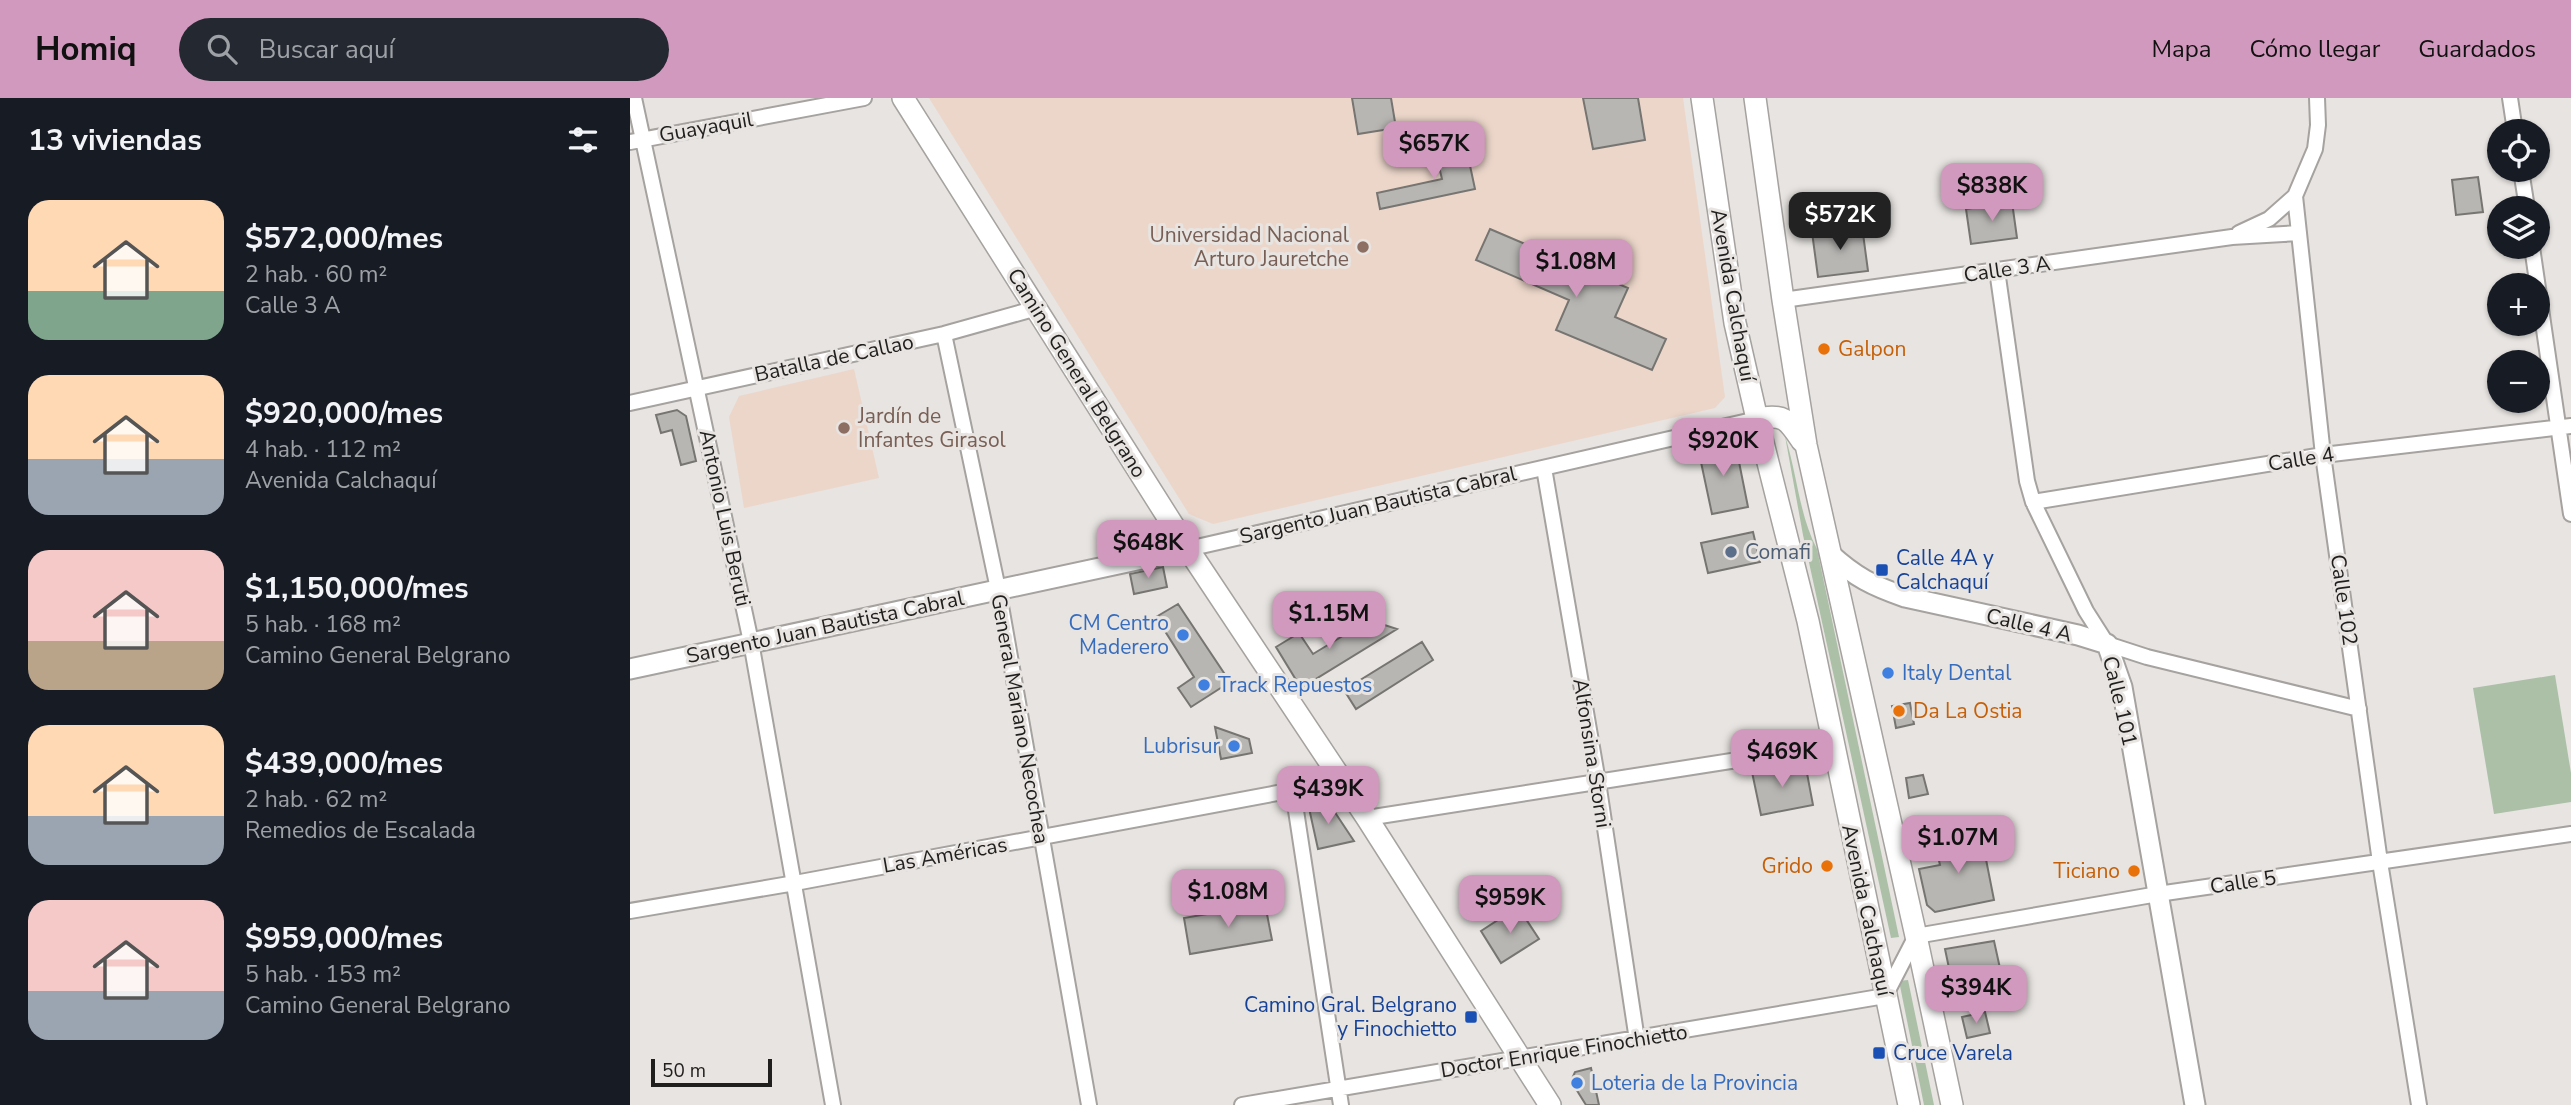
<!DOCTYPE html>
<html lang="es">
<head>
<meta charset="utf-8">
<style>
  :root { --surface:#171b24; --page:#242831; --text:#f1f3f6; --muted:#9ea1a6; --accent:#d299be }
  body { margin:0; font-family:"Nunito Sans",sans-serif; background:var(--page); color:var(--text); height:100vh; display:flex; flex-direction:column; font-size:26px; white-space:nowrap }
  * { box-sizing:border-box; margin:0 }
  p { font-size:23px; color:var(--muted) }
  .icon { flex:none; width:38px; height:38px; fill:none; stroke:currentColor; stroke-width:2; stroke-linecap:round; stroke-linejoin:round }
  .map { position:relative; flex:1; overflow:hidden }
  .side { display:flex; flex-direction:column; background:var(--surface); width:630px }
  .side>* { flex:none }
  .buttons { position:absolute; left:1857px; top:21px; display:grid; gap:14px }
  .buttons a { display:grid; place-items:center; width:63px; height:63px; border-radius:50%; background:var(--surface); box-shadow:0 2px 5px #0004; font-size:35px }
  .scale { position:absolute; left:21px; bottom:18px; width:121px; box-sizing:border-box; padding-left:7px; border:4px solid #201f1e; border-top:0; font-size:19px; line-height:24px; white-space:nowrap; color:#201f1e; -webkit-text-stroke:5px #e7e4e1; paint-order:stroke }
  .price { position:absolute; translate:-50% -60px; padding:0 16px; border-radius:14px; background:var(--accent); color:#111; font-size:23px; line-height:46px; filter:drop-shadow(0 2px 4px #0008) }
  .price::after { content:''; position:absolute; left:50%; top:42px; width:21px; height:16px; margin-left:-10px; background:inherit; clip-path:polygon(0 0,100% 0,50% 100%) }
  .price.selected { background:#222; color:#fff }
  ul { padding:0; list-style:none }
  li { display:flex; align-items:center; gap:21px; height:175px; padding:0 28px }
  li span { display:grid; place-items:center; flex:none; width:196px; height:140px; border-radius:21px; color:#555 }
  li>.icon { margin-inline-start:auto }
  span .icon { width:84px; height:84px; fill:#fffc; stroke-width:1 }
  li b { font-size:30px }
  h2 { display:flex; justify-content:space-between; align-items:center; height:84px; padding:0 28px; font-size:30px }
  header { display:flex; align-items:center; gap:42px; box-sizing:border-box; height:98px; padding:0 35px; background:var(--accent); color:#111 }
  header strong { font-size:33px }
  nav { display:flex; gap:38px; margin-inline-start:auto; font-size:24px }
  .search { width:490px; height:63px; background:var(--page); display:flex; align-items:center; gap:18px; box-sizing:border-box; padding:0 24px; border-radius:38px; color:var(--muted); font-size:26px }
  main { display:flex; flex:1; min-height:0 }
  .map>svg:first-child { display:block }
  .education { fill:#ecd6ca }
  .green { fill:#abc0a7 }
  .building { fill:#b8b6b3; stroke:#777571; stroke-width:2 }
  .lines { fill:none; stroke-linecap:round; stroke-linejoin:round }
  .street-casing { stroke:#a5a29f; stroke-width:18 }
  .secondary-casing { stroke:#a5a29f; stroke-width:23 }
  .primary-casing { stroke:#a5a29f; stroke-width:24 }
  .street { stroke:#fff; stroke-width:14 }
  .secondary { stroke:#fff; stroke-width:19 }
  .primary { stroke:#fff; stroke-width:21 }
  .education-dot { fill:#8d6e63; stroke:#e7e4e1; stroke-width:2.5 }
  .food-dot { fill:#e8710a; stroke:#e7e4e1; stroke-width:2.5 }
  .service-dot { fill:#5c6f8a; stroke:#e7e4e1; stroke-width:2.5 }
  .transit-dot { fill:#1a4fb4; stroke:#e7e4e1; stroke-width:2.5 }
  .shop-dot { fill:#3f7fe0; stroke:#e7e4e1; stroke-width:2.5 }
  .labels { text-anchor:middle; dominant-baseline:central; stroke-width:6; stroke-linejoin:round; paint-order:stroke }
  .street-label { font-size:21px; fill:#201f1e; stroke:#e7e4e1 }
  .education-label { font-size:21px; fill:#785e54; stroke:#e7e4e1; text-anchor:end }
  .food-label { font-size:21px; fill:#c56008; stroke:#e7e4e1; text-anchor:start }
  .service-label { font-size:21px; fill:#4e5e75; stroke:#e7e4e1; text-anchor:start }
  .transit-label { font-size:21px; fill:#164399; stroke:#e7e4e1; text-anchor:start }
  .shop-label { font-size:21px; fill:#366cbe; stroke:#e7e4e1; text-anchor:start }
</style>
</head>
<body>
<header>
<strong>Homiq</strong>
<div class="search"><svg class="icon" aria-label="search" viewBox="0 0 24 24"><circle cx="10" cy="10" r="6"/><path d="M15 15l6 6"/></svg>Buscar aquí</div>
<nav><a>Mapa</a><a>Cómo llegar</a><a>Guardados</a></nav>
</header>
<main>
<section class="side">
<h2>13 viviendas<svg class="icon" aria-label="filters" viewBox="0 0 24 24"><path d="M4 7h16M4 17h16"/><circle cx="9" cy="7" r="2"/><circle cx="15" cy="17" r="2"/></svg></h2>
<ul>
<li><span style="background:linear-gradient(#ffd9b3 65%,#7fa58c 0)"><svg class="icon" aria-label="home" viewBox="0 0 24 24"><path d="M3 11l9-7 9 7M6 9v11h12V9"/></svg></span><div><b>$572,000/mes</b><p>2 hab. · 60 m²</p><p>Calle 3 A</p></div></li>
<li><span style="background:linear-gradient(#ffd9b3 60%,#9aa5b1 0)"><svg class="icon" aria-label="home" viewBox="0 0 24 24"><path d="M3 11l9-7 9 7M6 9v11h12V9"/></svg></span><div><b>$920,000/mes</b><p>4 hab. · 112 m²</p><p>Avenida Calchaquí</p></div></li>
<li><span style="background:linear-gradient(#f6c9c9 65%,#b9a48a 0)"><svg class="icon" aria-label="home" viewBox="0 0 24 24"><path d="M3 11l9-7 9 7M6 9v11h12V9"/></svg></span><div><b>$1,150,000/mes</b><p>5 hab. · 168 m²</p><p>Camino General Belgrano</p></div></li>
<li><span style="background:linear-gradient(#ffd9b3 65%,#9aa5b1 0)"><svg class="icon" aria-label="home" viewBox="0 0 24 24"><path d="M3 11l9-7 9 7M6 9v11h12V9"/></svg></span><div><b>$439,000/mes</b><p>2 hab. · 62 m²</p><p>Remedios de Escalada</p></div></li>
<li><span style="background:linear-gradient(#f6c9c9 65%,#9aa5b1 0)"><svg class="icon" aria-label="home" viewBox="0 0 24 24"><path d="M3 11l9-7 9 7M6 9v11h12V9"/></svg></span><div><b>$959,000/mes</b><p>5 hab. · 153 m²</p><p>Camino General Belgrano</p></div></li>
</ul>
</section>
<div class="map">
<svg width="1941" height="1007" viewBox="0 0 1941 1007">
  <rect width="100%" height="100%" fill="#e7e4e1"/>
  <path class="education" d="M299,0H1053L1095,299L1085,310L583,426L559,416Z
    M224,271L249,380L114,410L99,319L109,298Z"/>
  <path class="green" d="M1155,338C1167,375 1169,417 1187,451L1269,839L1261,840L1173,437Z
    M1925,577L1941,675V704L1864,716L1843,590Z
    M1278,882L1304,1007H1294L1269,883Z"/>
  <path class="building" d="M722,0H761L766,30L728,36Z
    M953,0H1008L1015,42L963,51Z
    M823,44L827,65L839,63L845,91L750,111L747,95L812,81L804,48Z
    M1848,79L1853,114L1826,117L1822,82Z
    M1382,104L1387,140L1341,146L1336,111Z
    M1232,128L1238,173L1188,179L1182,134Z
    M860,131L998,190L985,219L1036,241L1022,272L926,232L939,202L846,162Z
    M47,312L56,318L66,363L51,367L42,332L31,335L26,317Z
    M1097,345L1106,349L1118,409L1082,416L1068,350Z
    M1123,434L1130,464L1078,475L1071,445Z
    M533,469L537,489L504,496L500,476Z
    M548,506L600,584L561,609L548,590L564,579L526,519Z
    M739,522L767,531L671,590L646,549L669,535L683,556Z
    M792,544L803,562L726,611L714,592Z
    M1280,605L1284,626L1266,630L1262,608Z
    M585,629L619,641L622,655L591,661Z
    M1166,665L1176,670L1183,707L1131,717L1122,674Z
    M1293,677L1298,696L1279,700L1276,680Z
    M691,703L698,704L724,743L688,751L679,710L682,706Z
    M1351,736L1364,802L1305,814L1297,807L1289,771L1310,767L1305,745Z
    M635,806L642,842L560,856L554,820Z
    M888,809L909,841L871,865L851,833Z
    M1364,843L1373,884L1324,894L1315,851Z
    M1355,914L1360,935L1337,940L1332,919Z
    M961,970L969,1007H956L941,983L945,974Z"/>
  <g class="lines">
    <defs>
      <path id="street" d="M4,0L121,544L203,1007
        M1687,0L1688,27L1685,51L1665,98L1693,357L1750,764L1789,1007
        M1880,0L1885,33
        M0,44L234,0
        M1891,72L1897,110
        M1609,135L1639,121L1665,98
        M1902,149L1941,416
        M1367,172L1397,383L1403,404L1456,513L1477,546L1517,559L1729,611
        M1153,202L1602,139L1669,135
        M314,236L368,491L459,1007
        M0,305L314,236L407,210
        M914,370L968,684L1007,942
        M1403,404L1693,357L1941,328
        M558,451L1127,321
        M663,693L711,1007
        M737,720L1203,647
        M0,813L165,785L712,683
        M612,1007L1255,898L1286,838L1528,796L1941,736"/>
      <path id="secondary" d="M1200,456C1225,479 1243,488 1275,499L1448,537L1477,546L1492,589L1565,1007
        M0,571L558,451"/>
      <path id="primary" d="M273,0L558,451L737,720L920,1007
        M1072,0L1105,225L1127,321L1178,523L1279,1007
        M1125,0L1153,202L1176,347L1286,838L1322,1007
        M1127,321C1154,315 1158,322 1172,343"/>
    </defs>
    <use href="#street" class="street-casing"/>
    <use href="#secondary" class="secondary-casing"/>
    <use href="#primary" class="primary-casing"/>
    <use href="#street" class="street"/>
    <use href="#secondary" class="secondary"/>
    <use href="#primary" class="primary"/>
  </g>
  <g class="education-dot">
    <circle cx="733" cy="149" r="7"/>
    <circle cx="214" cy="330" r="7"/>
  </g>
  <g class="food-dot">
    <circle cx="1194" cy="251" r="7"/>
    <circle cx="1269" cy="613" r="7"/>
    <circle cx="1197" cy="768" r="7"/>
    <circle cx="1504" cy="773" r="7"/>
  </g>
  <circle class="service-dot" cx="1101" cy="454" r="7"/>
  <g class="transit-dot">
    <rect x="1245" y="465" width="14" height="14" rx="3.5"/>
    <rect x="834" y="912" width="14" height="14" rx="3.5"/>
    <rect x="1242" y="948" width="14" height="14" rx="3.5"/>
  </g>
  <g class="shop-dot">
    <circle cx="553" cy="537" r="7"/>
    <circle cx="1258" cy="575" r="7"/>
    <circle cx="574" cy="587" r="7"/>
    <circle cx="604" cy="648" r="7"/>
    <circle cx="947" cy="985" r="7"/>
  </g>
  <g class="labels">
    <g class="street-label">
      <text transform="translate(76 29) rotate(-10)">Guayaquil</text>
      <text transform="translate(1377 171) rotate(-8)">Calle 3 A</text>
      <text transform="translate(1103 197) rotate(80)">Avenida Calchaquí</text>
      <text transform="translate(204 260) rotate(-12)">Batalla de Callao</text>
      <text transform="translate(447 275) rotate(58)">Camino General Belgrano</text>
      <text transform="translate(1671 361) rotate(-9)">Calle 4</text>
      <text transform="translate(748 407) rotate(-13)">Sargento Juan Bautista Cabral</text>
      <text transform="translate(95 420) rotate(78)">Antonio Luis Beruti</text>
      <text transform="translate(1714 502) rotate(82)">Calle 102</text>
      <text transform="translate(1399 527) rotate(13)">Calle 4 A</text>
      <text transform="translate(195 529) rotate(-12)">Sargento Juan Bautista Cabral</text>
      <text transform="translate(1490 603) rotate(77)">Calle 101</text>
      <text transform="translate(390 621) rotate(80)">General Mariano Necochea</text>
      <text transform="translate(962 655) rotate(81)">Alfonsina Storni</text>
      <text transform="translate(315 757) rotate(-10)">Las Américas</text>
      <text transform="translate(1613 784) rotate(-8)">Calle 5</text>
      <text transform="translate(1237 812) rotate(78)">Avenida Calchaquí</text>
      <text transform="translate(934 953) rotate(-9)">Doctor Enrique Finochietto</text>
    </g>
    <g class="education-label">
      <text x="719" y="137">Universidad Nacional<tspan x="719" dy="24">Arturo Jauretche</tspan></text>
      <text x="228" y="318" text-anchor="start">Jardín de<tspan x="228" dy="24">Infantes Girasol</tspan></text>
    </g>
    <g class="food-label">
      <text x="1208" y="251">Galpon</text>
      <text x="1283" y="613">Da La Ostia</text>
      <text x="1183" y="768" text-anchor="end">Grido</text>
      <text x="1490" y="773" text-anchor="end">Ticiano</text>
    </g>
    <g class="service-label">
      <text x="1115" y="454">Comafi</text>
    </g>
    <g class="transit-label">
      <text x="1266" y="460">Calle 4A y<tspan x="1266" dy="24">Calchaquí</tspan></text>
      <text x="827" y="907" text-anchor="end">Camino Gral. Belgrano<tspan x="827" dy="24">y Finochietto</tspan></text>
      <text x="1263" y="955">Cruce Varela</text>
    </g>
    <g class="shop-label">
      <text x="539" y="525" text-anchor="end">CM Centro<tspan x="539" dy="24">Maderero</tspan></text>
      <text x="1272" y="575">Italy Dental</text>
      <text x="588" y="587">Track Repuestos</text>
      <text x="590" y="648" text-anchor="end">Lubrisur</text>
      <text x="961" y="985">Loteria de la Provincia</text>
    </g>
  </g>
</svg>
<div class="buttons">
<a><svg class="icon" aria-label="locate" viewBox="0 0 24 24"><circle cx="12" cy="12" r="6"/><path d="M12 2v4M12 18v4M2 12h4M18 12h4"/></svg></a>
<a><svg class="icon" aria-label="layers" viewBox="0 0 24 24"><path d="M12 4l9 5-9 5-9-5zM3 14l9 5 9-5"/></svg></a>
<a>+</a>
<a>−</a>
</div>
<div class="scale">50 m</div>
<b class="price" style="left:804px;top:83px">$657K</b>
<b class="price" style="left:1362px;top:125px">$838K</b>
<b class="price selected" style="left:1210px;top:154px">$572K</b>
<b class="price" style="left:946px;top:201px">$1.08M</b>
<b class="price" style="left:1093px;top:380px">$920K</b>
<b class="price" style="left:518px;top:482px">$648K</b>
<b class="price" style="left:699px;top:553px">$1.15M</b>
<b class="price" style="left:1152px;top:691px">$469K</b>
<b class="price" style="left:698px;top:728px">$439K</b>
<b class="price" style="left:1328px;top:777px">$1.07M</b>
<b class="price" style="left:598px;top:831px">$1.08M</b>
<b class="price" style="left:880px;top:837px">$959K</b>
<b class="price" style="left:1346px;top:927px">$394K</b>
</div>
</main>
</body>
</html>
